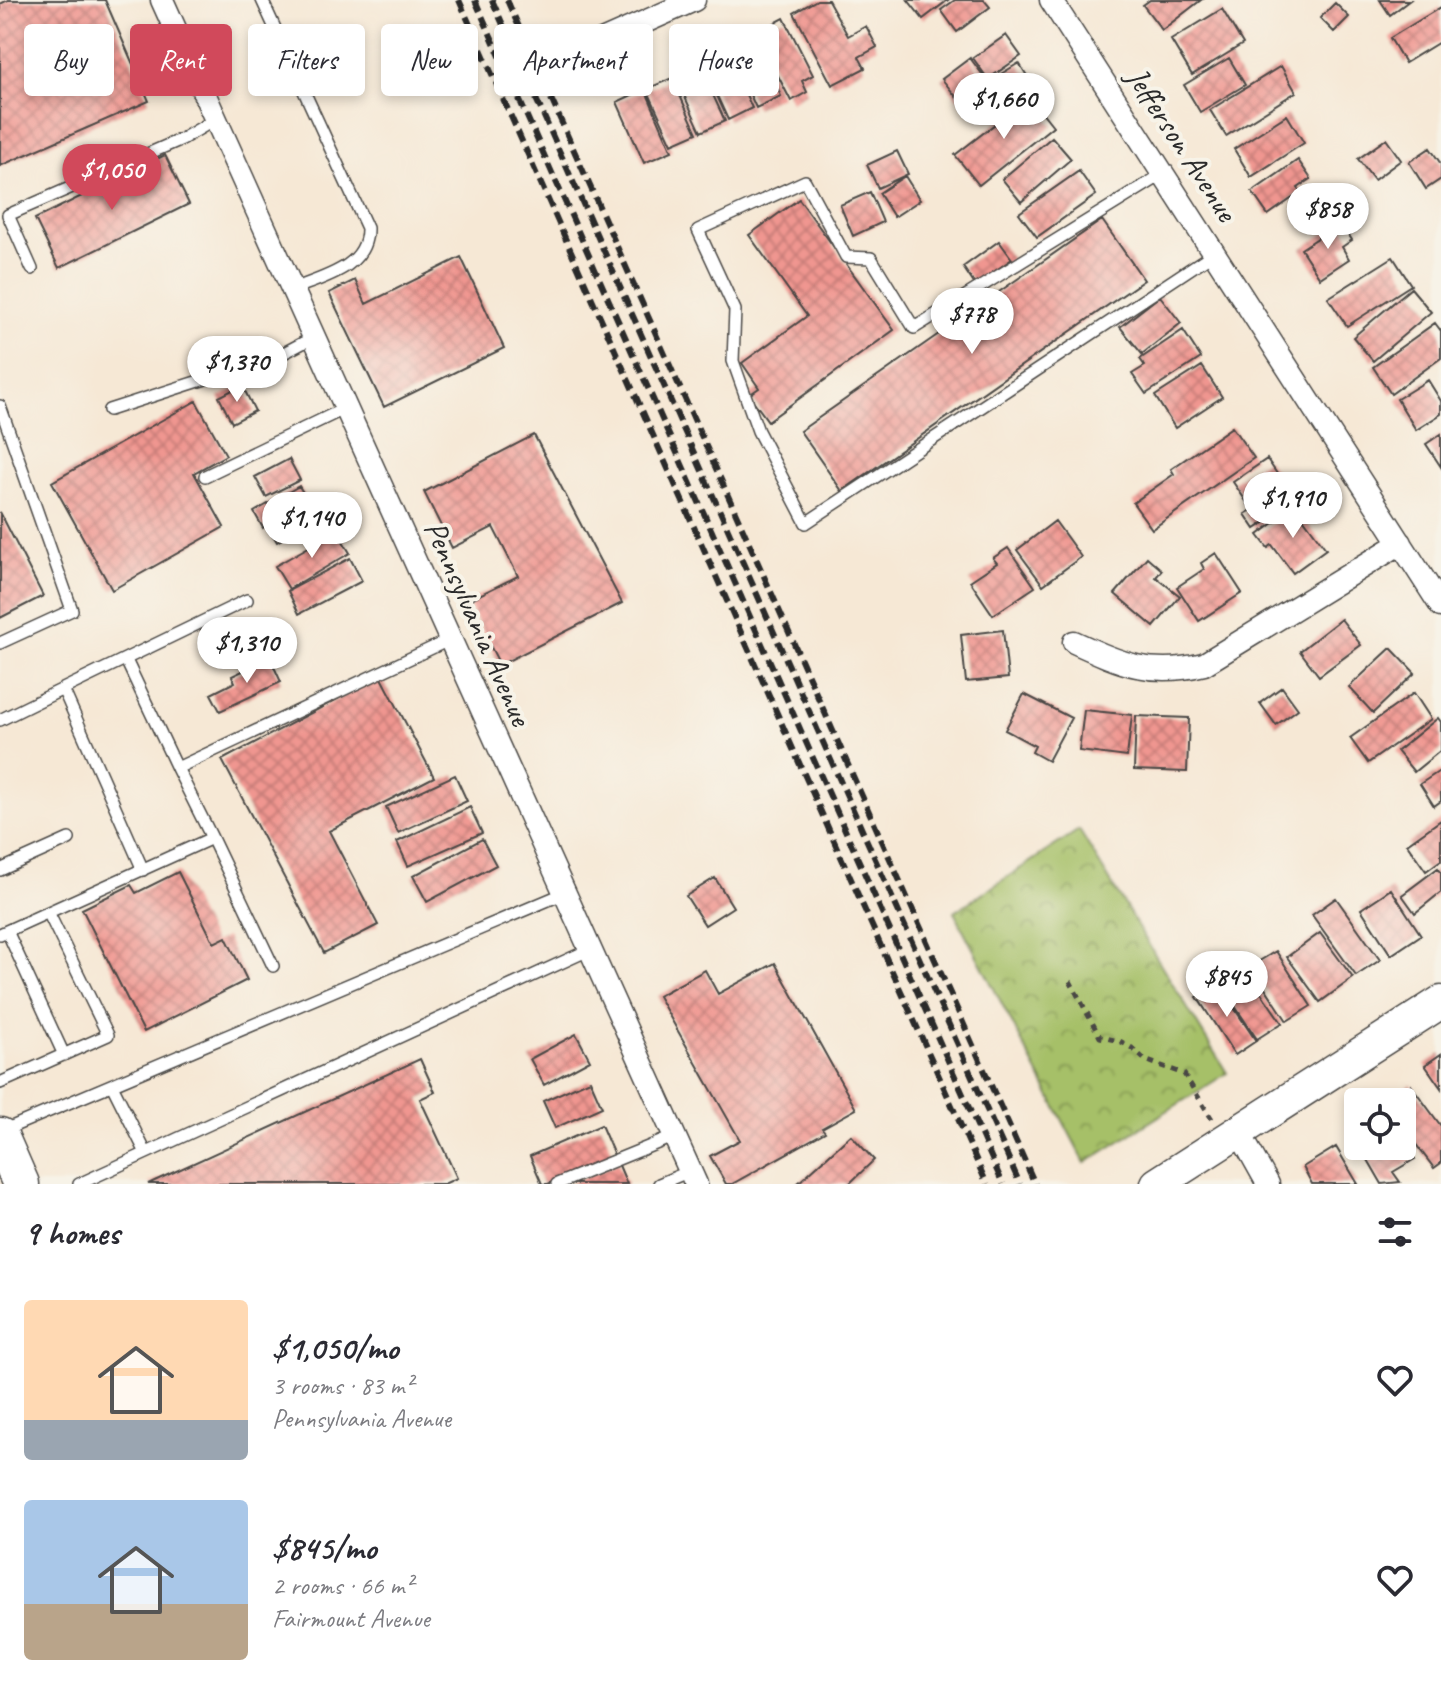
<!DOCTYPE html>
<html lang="en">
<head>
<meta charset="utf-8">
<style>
  :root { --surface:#fff; --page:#f2f2f3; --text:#2b2b33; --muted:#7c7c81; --accent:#d1495b }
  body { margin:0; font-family:Caveat,sans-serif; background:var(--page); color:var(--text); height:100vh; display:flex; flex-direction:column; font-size:30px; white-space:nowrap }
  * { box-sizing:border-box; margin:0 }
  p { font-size:26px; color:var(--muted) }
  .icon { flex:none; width:44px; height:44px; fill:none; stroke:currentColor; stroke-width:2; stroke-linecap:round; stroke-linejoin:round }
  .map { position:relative; height:1184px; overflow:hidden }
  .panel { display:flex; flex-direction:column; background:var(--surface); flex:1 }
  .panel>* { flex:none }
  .hud { position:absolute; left:24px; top:24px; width:800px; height:72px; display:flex; gap:16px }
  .tools { position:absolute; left:1344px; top:1088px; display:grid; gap:16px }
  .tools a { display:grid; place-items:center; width:72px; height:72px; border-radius:8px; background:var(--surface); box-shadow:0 4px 12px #0003; font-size:40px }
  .price { position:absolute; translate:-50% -68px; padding:0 18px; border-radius:28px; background:#fff; color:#222; font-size:26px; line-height:52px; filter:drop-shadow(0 2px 4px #0008) }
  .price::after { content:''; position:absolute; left:50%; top:48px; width:24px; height:18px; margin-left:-12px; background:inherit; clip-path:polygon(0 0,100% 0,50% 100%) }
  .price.active { background:var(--accent); color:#fff }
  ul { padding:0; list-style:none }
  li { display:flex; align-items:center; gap:24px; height:200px; padding:0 24px }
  li span { display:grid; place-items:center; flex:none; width:224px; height:160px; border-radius:8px; color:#555 }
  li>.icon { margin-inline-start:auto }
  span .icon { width:96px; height:96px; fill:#fffc; stroke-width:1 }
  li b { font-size:34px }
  h2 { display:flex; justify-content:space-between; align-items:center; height:96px; padding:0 24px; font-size:34px }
  .chip { padding:0 28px; border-radius:8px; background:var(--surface); box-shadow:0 4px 12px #0003; font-size:28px; line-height:72px }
  .chip.active { background:var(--accent); color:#fff }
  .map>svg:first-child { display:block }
  .park { fill:url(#park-crowns); stroke:#687649; stroke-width:2 }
  .building { fill:url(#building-cross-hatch) }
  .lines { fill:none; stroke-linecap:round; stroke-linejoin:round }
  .lane-casing { stroke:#494744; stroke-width:14 }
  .street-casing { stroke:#494744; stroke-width:25 }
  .secondary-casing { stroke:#494744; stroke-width:35 }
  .primary-casing { stroke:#494744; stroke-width:39 }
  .path { stroke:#494744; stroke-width:5; stroke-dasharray:6 6; stroke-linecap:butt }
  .lane { stroke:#fff; stroke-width:11 }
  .street { stroke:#fff; stroke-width:22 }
  .secondary { stroke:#fff; stroke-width:32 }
  .primary { stroke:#fff; stroke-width:36 }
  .rail { stroke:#2b2b2b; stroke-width:6; stroke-dasharray:12 6; stroke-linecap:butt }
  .labels { text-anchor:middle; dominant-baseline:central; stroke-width:8; stroke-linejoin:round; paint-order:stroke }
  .street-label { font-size:32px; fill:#2b2b2b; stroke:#f7f3e8 }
</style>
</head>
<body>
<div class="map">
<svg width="1441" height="1184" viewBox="0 0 1441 1184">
  <defs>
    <pattern id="park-crowns" width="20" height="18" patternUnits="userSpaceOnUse" patternTransform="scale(2)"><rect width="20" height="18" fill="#a6c067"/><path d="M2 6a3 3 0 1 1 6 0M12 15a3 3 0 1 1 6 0" fill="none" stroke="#879c55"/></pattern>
    <pattern id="building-cross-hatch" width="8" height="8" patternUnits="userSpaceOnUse" patternTransform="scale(2)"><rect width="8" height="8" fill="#f09690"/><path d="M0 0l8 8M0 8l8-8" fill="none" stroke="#c37b76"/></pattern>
  </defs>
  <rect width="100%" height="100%" fill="#f7f3e8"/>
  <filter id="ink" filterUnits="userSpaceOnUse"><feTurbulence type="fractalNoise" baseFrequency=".0125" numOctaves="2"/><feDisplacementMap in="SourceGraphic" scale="16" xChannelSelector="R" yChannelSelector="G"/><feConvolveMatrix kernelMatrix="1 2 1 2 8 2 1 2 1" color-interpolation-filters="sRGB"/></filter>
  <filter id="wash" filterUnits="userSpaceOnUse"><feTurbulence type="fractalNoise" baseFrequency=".006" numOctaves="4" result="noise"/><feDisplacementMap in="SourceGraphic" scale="32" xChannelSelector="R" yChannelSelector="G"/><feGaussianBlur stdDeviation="1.8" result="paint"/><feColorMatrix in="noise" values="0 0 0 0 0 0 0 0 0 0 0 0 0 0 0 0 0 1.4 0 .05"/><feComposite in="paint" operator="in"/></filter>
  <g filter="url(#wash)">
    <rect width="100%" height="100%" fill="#f6e8d5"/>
    <path class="park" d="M1079,830L1227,1073L1085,1163L954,912Z"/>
    <g id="blocks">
      <path class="building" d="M8,0H105L149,101L0,166V4Z
        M817,0H828L848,36L866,26L877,47L859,57L865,68L832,85L794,13Z
        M908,0H948L923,19Z
        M955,0H984L990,7L957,32L941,10Z
        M1150,0H1201L1162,30L1143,5Z
        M1380,0H1410L1390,15Z
        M1335,3L1349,17L1334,32L1320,18Z
        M1441,7V41L1405,63L1390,38Z
        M1222,9L1243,44L1192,75L1171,40Z
        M784,18L813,75L802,81L807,92L791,101L756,33Z
        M1006,35L1021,56L988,79L973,58Z
        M754,36L781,96L756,108L729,48Z
        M727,52L752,108L728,120L702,63Z
        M696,58L725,121L701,132L672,69Z
        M970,58L985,78L958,99L942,79Z
        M1229,58L1245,85L1200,112L1184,85Z
        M1019,63L1034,87L991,114L976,89Z
        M1281,66L1296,92L1226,136L1210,110Z
        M672,78L697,133L672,144L647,89Z
        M645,89L672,151L644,163L617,102Z
        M1030,97L1053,126L979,185L955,155Z
        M1287,115L1304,143L1251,177L1234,149Z
        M1052,137L1071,159L1021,202L1002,179Z
        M1386,139L1401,160L1374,180L1358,159Z
        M1430,148L1441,164V179L1426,189L1409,162Z
        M897,151L908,174L878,188L867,165Z
        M165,155L189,204L59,268L35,219Z
        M1298,160L1311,179L1298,188L1301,192L1268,215L1252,192Z
        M1079,171L1096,195L1037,237L1019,213Z
        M905,176L920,200L894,217L879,193Z
        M870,192L883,222L853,236L840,205Z
        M799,199L894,330L768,421L749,395L759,388L742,363L807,316L749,235Z
        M1102,220L1144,280L842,491L800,431Z
        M1341,223L1352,240L1342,247L1349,259L1320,278L1301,249Z
        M999,241L1012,259L975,285L963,267Z
        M461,257L504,348L384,407L329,293L355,280L366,304Z
        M1393,257L1411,285L1347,326L1328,298Z
        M1411,288L1431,312L1373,361L1353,337Z
        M1160,296L1181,323L1142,354L1120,327Z
        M1435,323L1441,331V358L1391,394L1373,367Z
        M1183,330L1201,358L1146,394L1132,374L1145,366L1140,359Z
        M1202,366L1222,397L1175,428L1155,396Z
        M1428,380L1441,401V414L1416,430L1397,399Z
        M242,385L255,411L232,423L219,397Z
        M196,401L226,455L194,473L224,527L112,590L52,482Z
        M1232,427L1254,458L1152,529L1133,503L1174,474L1171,469Z
        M1441,434V467L1426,444Z
        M534,435L622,603L500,665L467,601L518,576L493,527L452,548L424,492Z
        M289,459L300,480L266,497L255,477Z
        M1267,459L1296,502L1255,529L1245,514L1252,510L1233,482Z
        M299,486L318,518L277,542L267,525L263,528L254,512Z
        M1295,507L1326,549L1293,573L1272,545L1268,548L1258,535Z
        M0,512L43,596L0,618Z
        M1055,521L1081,557L1043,585L1017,550Z
        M337,531L350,553L289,589L275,566Z
        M1008,548L1035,587L993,615L970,581L997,563L993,558Z
        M1216,553L1242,593L1199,621L1177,587L1204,569L1201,563Z
        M1147,557L1162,570L1156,577L1180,596L1154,627L1115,594Z
        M350,558L362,581L299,614L288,591Z
        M1341,619L1361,645L1319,676L1300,651Z
        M1003,630L1008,678L966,682L961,635Z
        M1391,648L1415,673L1373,713L1349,687Z
        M270,658L281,682L220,711L211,694L235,682L232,676Z
        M381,676L434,777L329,831L378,925L324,953L222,760Z
        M1282,687L1298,709L1276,725L1260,703Z
        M1414,693L1431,719L1368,763L1350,738Z
        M1024,694L1071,718L1048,761L1032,752L1035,746L1005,730Z
        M1084,710L1132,715L1127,757L1079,751Z
        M1136,716L1189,718L1187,772L1134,770Z
        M1438,718L1441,722V750L1414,772L1397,751Z
        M1441,770V801L1434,806L1420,784Z
        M455,775L467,801L398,833L386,807Z
        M470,807L482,833L408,866L397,842Z
        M1441,820V860L1426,871L1407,844Z
        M482,839L496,865L427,902L413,876Z
        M1438,868L1441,872V892L1415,913L1402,895Z
        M178,872L214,943L226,937L247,980L144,1032L82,909L131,885L136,893Z
        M715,878L733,907L705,925L686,896Z
        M1391,889L1421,935L1391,955L1361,909Z
        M1336,898L1380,960L1356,976L1312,915Z
        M1320,933L1353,978L1320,1002L1287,957Z
        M1276,951L1311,1006L1287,1021L1251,966Z
        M775,963L856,1109L822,1128L825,1132L732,1184H726L710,1156L740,1140L658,996L705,970L718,994Z
        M1244,968L1282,1023L1257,1039L1220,984Z
        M1218,984L1256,1041L1235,1055L1197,997Z
        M576,1034L590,1060L544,1085L530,1059Z
        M1441,1054V1088L1425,1065Z
        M420,1059L435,1092L420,1099L457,1178L444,1184H148Z
        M590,1080L602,1107L555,1128L543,1101Z
        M1411,1085L1441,1126V1163L1434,1168L1402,1126V1102H1388Z
        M601,1125L614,1155L548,1184H542L530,1156Z
        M851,1135L874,1160L849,1184H797Z
        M1404,1141L1415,1159L1393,1172L1400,1182L1382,1184L1360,1146H1402Z
        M1336,1147L1358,1184H1312L1303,1167Z
        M618,1163L627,1184H569Z"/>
    </g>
  </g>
  <g filter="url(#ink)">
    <use href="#blocks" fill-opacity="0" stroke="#494744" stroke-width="2"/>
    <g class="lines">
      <defs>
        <path id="lane" d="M262,0L367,228C368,267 324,277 293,289
          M1163,174L914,328L871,258L846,257L805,181L698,230L735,310L733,361L758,431L806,523L1214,253
          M32,269L8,215L182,139L216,119
          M0,406L72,610L0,643
          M109,410L280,355L314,337
          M205,476L346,408
          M126,660L177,768
          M63,689L247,600
          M0,720L63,689L143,870
          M212,838L273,966
          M0,870L69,839
          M7,931L64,1055
          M0,934L212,838L177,768L451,639
          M0,1083L108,1035L49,914
          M112,1085L146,1153
          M2,1131L565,893
          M79,1184L591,949
          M557,1184L675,1136
          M659,1184L690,1171"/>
        <path id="street" d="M162,0L696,1184
          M1051,0L1441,606
          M575,53L694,0
          M1074,642C1122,664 1151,677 1204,664L1401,543
          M1239,1132L1268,1184"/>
        <path id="secondary" d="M1157,1184L1441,1002"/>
        <path id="primary" d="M0,1136L21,1184"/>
      </defs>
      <use href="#lane" class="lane-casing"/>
      <use href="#street" class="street-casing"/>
      <use href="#secondary" class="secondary-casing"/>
      <use href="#primary" class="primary-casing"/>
      <path class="path" d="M1070,981L1100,1037L1120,1041L1132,1048L1145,1060L1184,1074L1212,1119"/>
      <use href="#lane" class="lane"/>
      <use href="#street" class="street"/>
      <use href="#secondary" class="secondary"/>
      <use href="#primary" class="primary"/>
      <path class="rail" d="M459,0L987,1184
        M475,0L1003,1184
        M492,0L1020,1184
        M507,0L1035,1184"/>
    </g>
  </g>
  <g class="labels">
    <g class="street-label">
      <text transform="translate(1182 144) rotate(57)">Jefferson Avenue</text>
      <text transform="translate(478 623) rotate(66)">Pennsylvania Avenue</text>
    </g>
  </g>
</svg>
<div class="tools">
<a><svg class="icon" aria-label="locate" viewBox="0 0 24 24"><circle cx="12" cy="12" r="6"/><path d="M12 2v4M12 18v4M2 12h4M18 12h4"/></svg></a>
</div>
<b class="price" style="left:1004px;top:141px">$1,660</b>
<b class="price active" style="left:112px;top:212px">$1,050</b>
<b class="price" style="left:1328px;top:251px">$858</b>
<b class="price" style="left:972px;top:356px">$778</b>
<b class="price" style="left:237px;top:404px">$1,370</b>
<b class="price" style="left:1293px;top:540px">$1,910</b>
<b class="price" style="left:312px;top:560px">$1,140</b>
<b class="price" style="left:247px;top:685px">$1,310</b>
<b class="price" style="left:1227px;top:1019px">$845</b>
<div class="hud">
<a class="chip">Buy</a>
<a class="chip active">Rent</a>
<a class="chip">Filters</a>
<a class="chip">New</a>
<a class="chip">Apartment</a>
<a class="chip">House</a>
</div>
</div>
<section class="panel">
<h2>9 homes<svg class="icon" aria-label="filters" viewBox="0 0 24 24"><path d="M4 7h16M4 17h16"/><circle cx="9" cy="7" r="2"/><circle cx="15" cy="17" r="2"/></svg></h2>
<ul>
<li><span style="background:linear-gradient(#ffd9b3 75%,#9aa5b1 0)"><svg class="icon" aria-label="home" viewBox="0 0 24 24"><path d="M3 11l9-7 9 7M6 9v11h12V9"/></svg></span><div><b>$1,050/mo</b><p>3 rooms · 83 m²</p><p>Pennsylvania Avenue</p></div><svg class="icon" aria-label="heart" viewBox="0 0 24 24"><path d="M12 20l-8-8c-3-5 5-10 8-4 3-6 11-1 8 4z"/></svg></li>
<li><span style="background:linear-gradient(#a9c7e8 65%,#b9a48a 0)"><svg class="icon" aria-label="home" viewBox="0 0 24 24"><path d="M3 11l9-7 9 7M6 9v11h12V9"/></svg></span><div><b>$845/mo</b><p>2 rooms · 66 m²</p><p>Fairmount Avenue</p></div><svg class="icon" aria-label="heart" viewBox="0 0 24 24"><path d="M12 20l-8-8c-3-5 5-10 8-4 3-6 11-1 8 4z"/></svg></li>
</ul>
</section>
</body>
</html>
